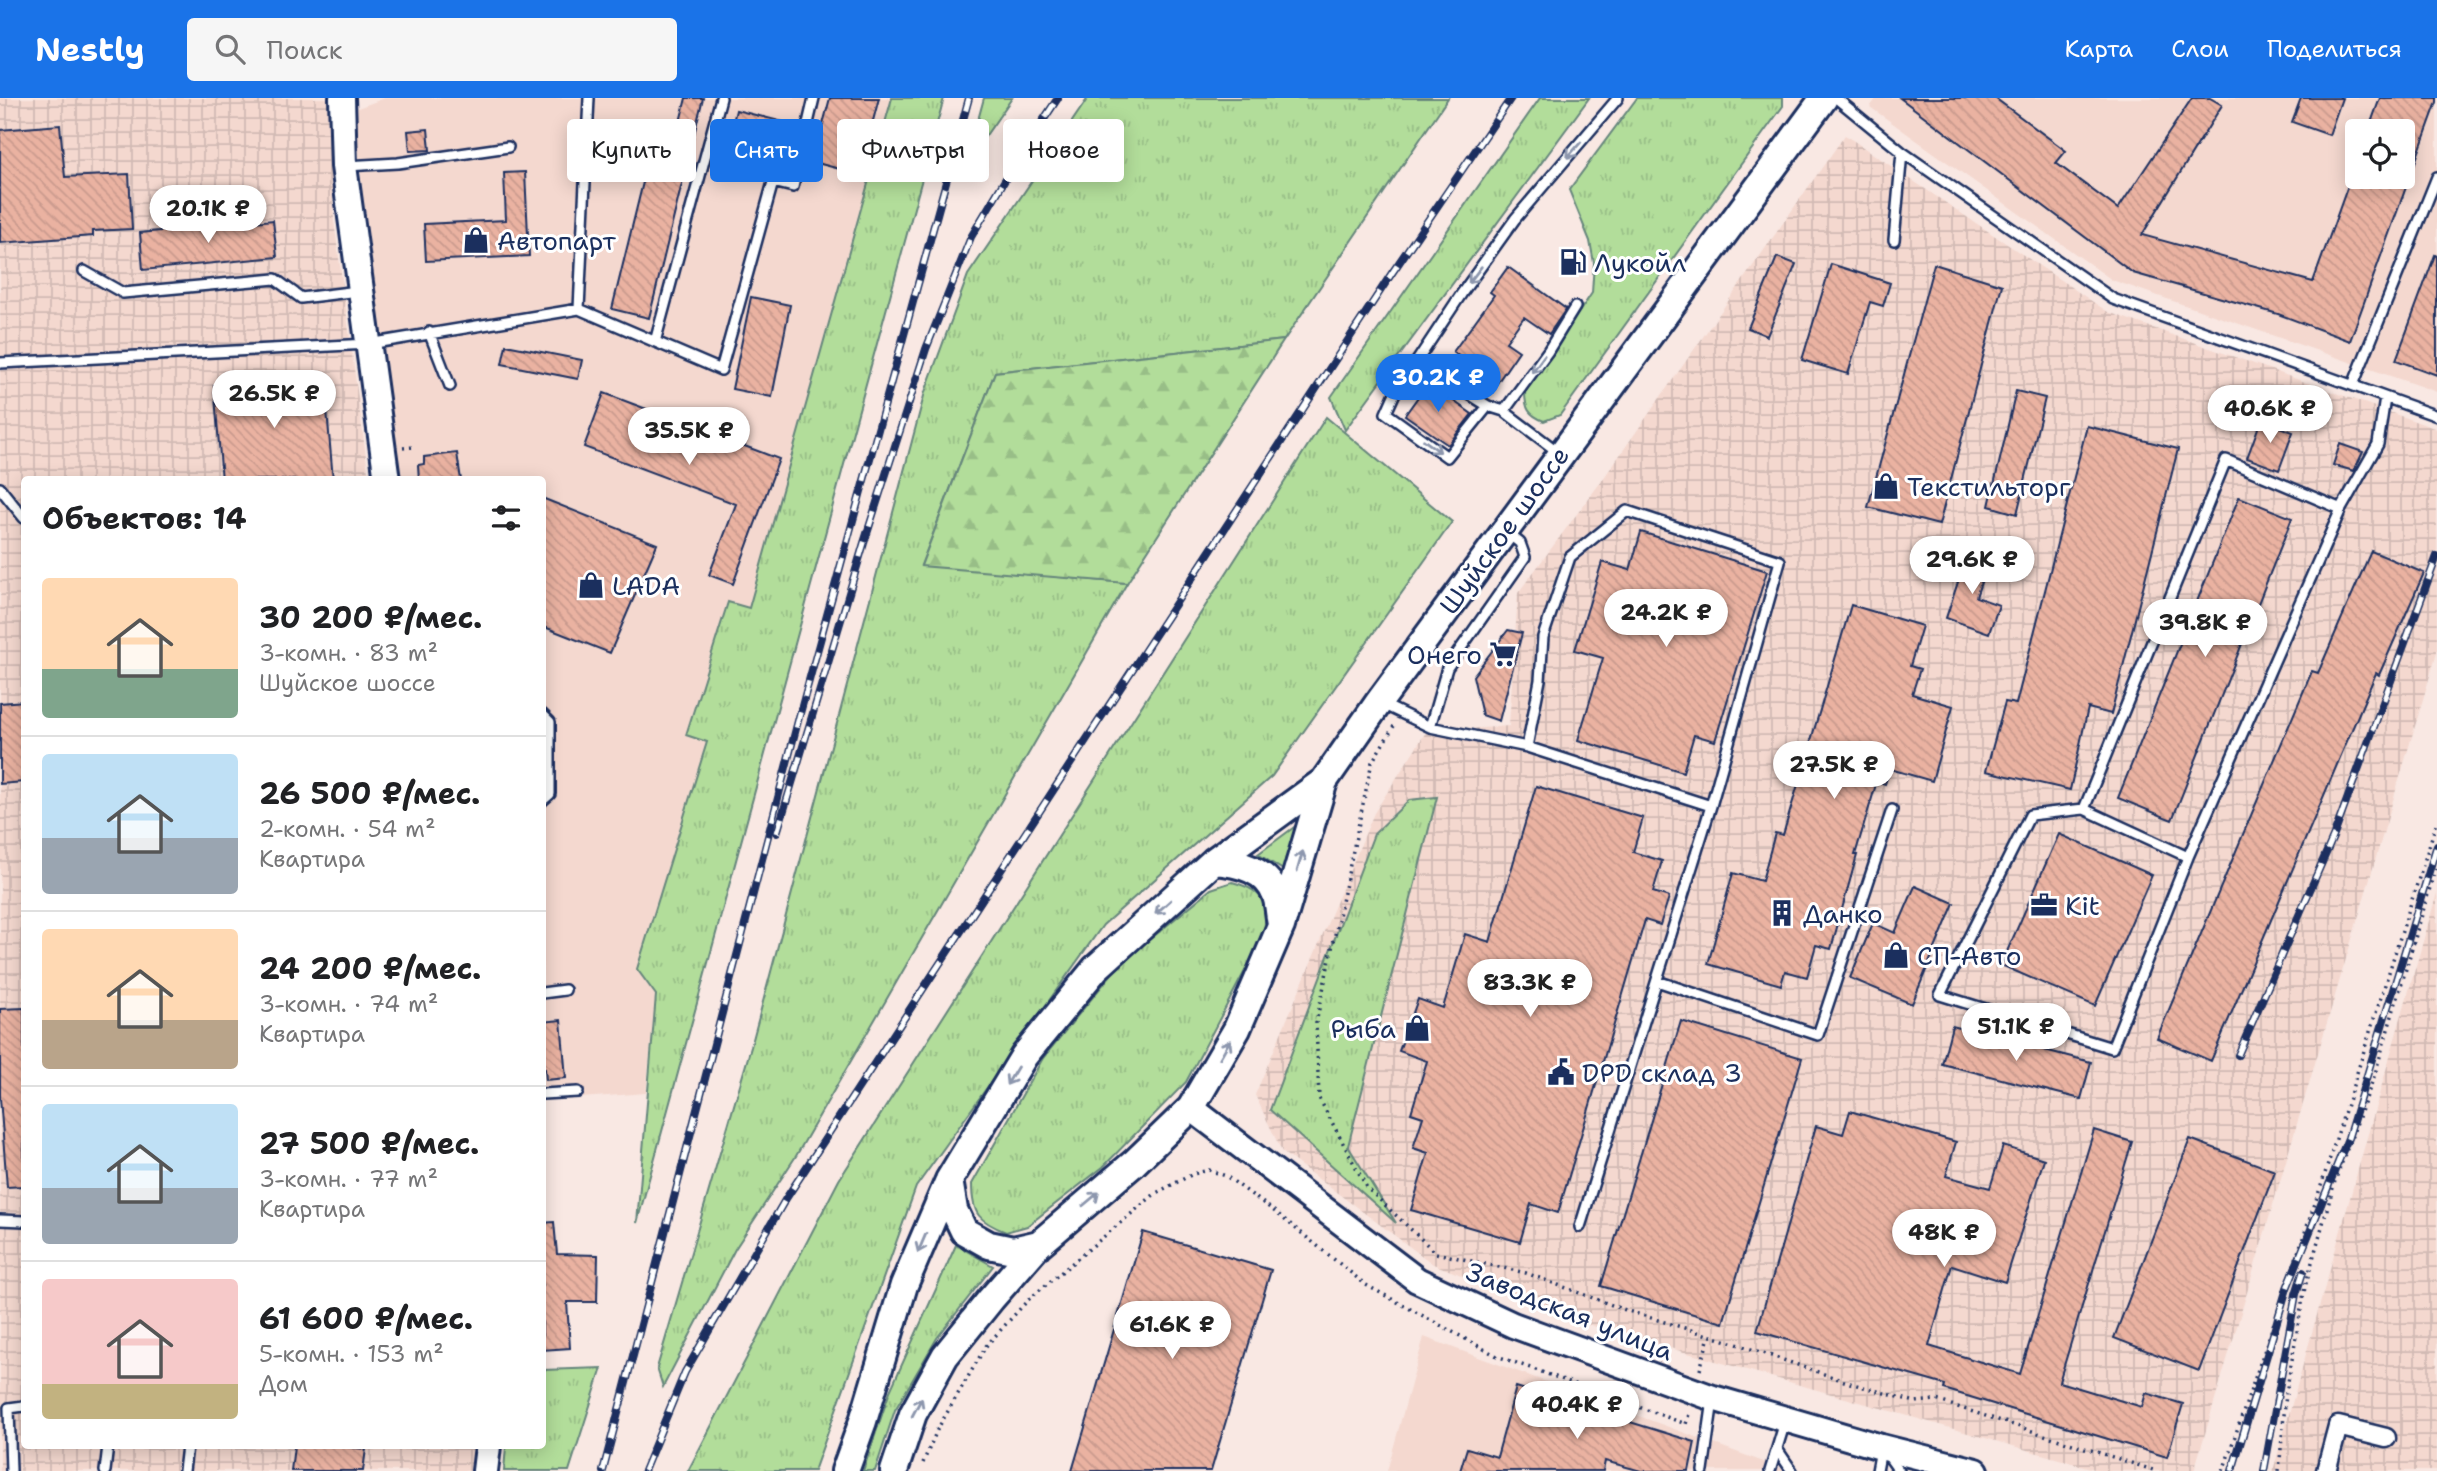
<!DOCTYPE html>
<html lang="ru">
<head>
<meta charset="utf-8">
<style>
  :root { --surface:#fff; --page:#f6f6f6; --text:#202124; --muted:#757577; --line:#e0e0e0; --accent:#1a73e8 }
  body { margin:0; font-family:"Shantell Sans",sans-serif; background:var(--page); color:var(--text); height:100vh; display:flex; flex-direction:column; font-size:26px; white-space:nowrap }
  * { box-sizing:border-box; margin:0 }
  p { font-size:23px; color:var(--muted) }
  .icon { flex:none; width:38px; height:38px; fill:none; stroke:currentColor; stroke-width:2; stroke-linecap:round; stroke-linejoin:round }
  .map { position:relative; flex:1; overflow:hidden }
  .sheet { position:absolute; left:21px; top:378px; width:525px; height:973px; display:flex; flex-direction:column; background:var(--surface); border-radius:7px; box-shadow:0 4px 18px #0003 }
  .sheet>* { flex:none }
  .banner { position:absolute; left:567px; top:21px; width:665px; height:63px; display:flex; gap:14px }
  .tools { position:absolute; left:2345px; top:21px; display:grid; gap:14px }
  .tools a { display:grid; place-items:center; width:70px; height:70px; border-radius:7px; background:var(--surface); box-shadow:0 4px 18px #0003; font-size:35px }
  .price { position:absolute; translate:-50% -60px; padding:0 16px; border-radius:24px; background:#fff; color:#222; font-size:23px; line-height:46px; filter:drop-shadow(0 2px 4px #0008) }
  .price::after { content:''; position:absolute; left:50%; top:42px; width:21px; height:16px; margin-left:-10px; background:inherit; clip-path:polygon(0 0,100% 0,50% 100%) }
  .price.active { background:var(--accent); color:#fff }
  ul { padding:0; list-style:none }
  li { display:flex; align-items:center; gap:21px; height:175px; padding:0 21px }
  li+li { border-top:2px solid var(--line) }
  li span { display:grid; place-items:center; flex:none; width:196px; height:140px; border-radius:7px; color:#555 }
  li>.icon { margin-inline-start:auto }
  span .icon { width:84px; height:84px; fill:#fffc; stroke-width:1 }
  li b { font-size:30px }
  h2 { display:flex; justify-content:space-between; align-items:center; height:84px; padding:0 21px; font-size:30px }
  .chip { padding:0 24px; border-radius:7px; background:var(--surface); box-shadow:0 4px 18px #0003; font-size:24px; line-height:63px }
  .chip.active { background:var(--accent); color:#fff }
  header { display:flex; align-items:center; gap:42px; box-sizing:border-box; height:98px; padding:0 35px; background:var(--accent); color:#fff }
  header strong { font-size:33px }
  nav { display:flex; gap:38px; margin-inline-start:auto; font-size:24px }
  .search { width:490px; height:63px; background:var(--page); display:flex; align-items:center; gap:18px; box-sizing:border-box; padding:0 24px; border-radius:7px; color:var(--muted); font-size:26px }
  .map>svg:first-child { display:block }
  .built { fill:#f4d8cf; fill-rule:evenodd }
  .industrial { fill:url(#industrial-grid) }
  .grass { fill:url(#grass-tufts); stroke:#66867c; stroke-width:2 }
  .forest { fill:url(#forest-firs); stroke:#66867c; stroke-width:2 }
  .building { fill:url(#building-back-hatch); stroke:#1b2f5e; stroke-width:2 }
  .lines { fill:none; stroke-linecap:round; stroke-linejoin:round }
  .lane-casing { stroke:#1b2f5e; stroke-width:14 }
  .street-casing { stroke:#1b2f5e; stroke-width:23 }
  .secondary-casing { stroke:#1b2f5e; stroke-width:30 }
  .primary-casing { stroke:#1b2f5e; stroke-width:32 }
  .path { stroke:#1b2f5e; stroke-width:3.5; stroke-dasharray:2 5; stroke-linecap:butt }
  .lane { stroke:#fff; stroke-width:9 }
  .street { stroke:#fff; stroke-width:18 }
  .secondary { stroke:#fff; stroke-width:24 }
  .primary { stroke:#fff; stroke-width:26 }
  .rail-casing { stroke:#1b2f5e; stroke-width:8 }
  .rail { stroke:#fff; stroke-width:5; stroke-dasharray:16; stroke-linecap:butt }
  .oneway { stroke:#8d97ae }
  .labels { text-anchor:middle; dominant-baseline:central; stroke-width:6; stroke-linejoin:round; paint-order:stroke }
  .poi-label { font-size:26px; fill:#1b2f5e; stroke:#fff; text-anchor:start }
  .street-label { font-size:26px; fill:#1b2f5e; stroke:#fff }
</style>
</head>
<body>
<header>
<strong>Nestly</strong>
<div class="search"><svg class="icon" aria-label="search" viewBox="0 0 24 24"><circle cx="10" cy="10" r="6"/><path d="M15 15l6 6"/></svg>Поиск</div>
<nav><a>Карта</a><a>Слои</a><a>Поделиться</a></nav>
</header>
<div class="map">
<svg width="2437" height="1373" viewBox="0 0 2437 1373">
  <defs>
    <pattern id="industrial-grid" width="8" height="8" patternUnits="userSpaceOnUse" patternTransform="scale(1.75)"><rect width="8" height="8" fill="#f4d8cf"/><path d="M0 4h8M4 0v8" fill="none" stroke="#d1bab4"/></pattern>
    <pattern id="grass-tufts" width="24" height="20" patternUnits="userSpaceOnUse" patternTransform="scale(1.75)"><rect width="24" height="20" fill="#b2dd9a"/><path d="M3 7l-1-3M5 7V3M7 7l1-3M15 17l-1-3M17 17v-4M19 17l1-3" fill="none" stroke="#98be87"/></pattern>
    <pattern id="forest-firs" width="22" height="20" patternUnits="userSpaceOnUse" patternTransform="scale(1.75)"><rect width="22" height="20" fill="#b2dd9a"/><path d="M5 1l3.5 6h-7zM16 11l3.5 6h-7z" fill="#98be87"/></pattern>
    <pattern id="building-back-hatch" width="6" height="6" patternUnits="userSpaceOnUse" patternTransform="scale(1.75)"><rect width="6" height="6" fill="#eab2a1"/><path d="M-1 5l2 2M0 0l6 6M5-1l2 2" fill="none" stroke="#c8998d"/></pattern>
  </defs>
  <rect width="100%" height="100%" fill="#f9e8e3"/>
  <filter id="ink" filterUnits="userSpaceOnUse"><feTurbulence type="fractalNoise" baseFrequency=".0143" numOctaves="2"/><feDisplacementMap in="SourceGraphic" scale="14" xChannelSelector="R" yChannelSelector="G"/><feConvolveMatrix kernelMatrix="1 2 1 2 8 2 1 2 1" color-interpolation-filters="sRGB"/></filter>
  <g filter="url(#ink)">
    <path class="built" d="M385,0H892L749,511L727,505L687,637L708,643L637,871L656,897L646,995L543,1003L542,382L400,381L367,149L355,11Z
      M1877,0H2437V294L2112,182L1870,9ZM2357,33H2403V79H2357Z
      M1424,1239L1788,1373H1387Z"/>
    <path class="industrial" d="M0,0H329L334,123L369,381L24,382V1348H473L470,1373H0Z
      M1845,37L2108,214L2437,331V554L2194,1373H2101L1593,1228L1433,1166L1282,1054L1255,997L1374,715L1426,634L1509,628L1518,495L1603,381Z
      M2437,795V1373H2273L2392,951Z"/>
    <path class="grass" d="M892,0H944L637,1125L656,897L637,871L707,644L686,637L728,504L749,510Z
      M984,0H1012L966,66Z
      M1088,0H1448L1284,242L995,274L921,467L1127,485L796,1058L735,1151L663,1289L657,1270L751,949L925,294L968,177Z
      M1540,0H1589L1345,332L1331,299Z
      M1637,0H1783V8L1560,317L1544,323C1529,317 1525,311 1525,294L1592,195L1594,165L1590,143L1569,92Z
      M1326,319L1452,424L1272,678L1103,827L916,1089L814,1373H688L839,1082Z
      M1437,699L1348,1048L1396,1125L1270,1012L1374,736L1409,702Z
      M1301,724L1283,772L1258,756Z
      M1232,784C1267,793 1269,807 1263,839L1186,984L1103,1069L1027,1128L1006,1134C979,1123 972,1117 972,1086L1043,960L1119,867L1211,791Z
      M956,1147L993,1168L937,1240L895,1312L875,1373H863L890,1293Z
      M602,1270L569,1373H504L506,1348H542L543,1272Z"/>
    <path class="forest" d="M1284,242L1127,485L921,468L995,274Z"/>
    <path class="building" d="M686,0H703L649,220L612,211L657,27L678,32Z
      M830,0H879L859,76L813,64Z
      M1900,0H1995L2066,53L2056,65L2118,111L2192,0H2210L2222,7L2142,137L2313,184L2351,79H2403V33H2368L2380,0H2437V4L2350,243L2278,216L2133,175Z
      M2301,0H2342L2329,37L2292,24Z
      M736,12L791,26L782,59L728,45Z
      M60,27L65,79L129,76L132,131L93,133V138L0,145V32Z
      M428,31L430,52L410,53L408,33Z
      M525,74L529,158L426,163L424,126L506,122L504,75Z
      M273,122L277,159L143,172L140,135Z
      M2435,157L2437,158V277L2396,262Z
      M1777,159L1796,166L1767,238L1748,230Z
      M1831,166L1890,185L1883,208L1870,204L1848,276L1802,262Z
      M1934,166L2002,187L1939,427L1868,409Z
      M1508,169L1566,211L1549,236L1524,219L1506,244L1519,253L1497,285L1453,254L1494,197L1490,194Z
      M751,199L790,207L772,299L732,291Z
      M506,247L582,262L578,281L502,266Z
      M324,277L333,382H222L214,287Z
      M1428,285L1472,316L1448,347L1405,317Z
      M2016,293L2045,300L2017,416L1989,408Z
      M604,295L779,361L733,486L709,477L736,406L584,349Z
      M2261,322L2293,334L2279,372L2247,360Z
      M2087,328L2178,351L2111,616L2088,610L2070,692L1986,673L2005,604L2016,606Z
      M2340,346L2363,354L2354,373L2333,367Z
      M457,355L461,382H419L418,367L424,366V359Z
      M2239,399L2292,420L2172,722L2118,700Z
      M542,400L657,446L610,555L542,528Z
      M1641,434L1767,473L1715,643L1694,637L1683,674L1578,642L1603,560L1575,552L1602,464L1630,472Z
      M1969,451L1990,458L1976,499L1999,507L1989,535L1946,520Z
      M2371,453L2424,475L2379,577L2376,575L2211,963L2157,940L2312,573L2318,575Z
      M1851,507L1922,528L1910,568L1920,571L1912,596L1953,608L1932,683L1890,671L1885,686L1877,683L1855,757H1857L1831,851L1816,847L1807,879L1785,873L1781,887L1708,866L1733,775L1762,783L1775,735L1783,737Z
      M1508,532L1522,535L1499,623L1482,617L1473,578Z
      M24,603V684L0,686V605Z
      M1536,688L1643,720L1633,754L1662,763L1653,794L1669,799L1660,827L1645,822L1558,1115L1531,1106L1520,1144L1411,1112L1428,1055L1413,1050L1423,1019L1411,1015L1427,963L1399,953L1418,901L1443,910L1465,836L1490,844Z
      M2059,736L2152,777L2095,908L2001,867Z
      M1915,788L1954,805L1912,906L1850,880L1873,825L1895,835Z
      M24,910V1088L7,1089L0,1000V911Z
      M561,922L566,980L546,982L545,971L542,972V924Z
      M1681,923L1802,960L1723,1225L1601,1188Z
      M1952,928L2091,964L2081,1001L1942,966Z
      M1850,1013L1956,1044L1946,1078L1990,1090L2003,1048L2044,1061L2005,1184L1952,1167L1929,1248L2020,1276L2094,1032L2132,1044L2059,1284L2142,1309L2146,1295L2183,1306L2167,1359L1944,1291L1945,1287L1757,1233L1816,1028L1843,1036Z
      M2190,1041L2275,1073L2199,1273L2114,1240Z
      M554,1124L557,1156L598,1157L597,1204H567L570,1250L542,1252V1125Z
      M1143,1134L1271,1172L1211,1373H1072Z
      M1516,1289L1695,1344L1689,1373H1641L1605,1363L1603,1373H1460L1467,1350L1497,1359Z
      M294,1348H337L366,1351L363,1373H291Z"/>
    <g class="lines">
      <defs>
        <path id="lane" d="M1836,0L1902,54L2113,201L2437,318
          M346,68L398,65L508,49
          M1894,142L1902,54
          M84,173L123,195L275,181L301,200L358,193
          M579,211L589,0
          M429,234L450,288
          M655,244L721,0
          M1417,263L1395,295L1386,315L1447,359L1488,308
          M0,265L369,246L579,211L721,272L773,84L793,89L814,0
          M2353,287L2437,79
          M1504,313L1488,308L1417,263L1462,195L1515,121L1618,0
          M1558,354L1504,313L1548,253L1575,209
          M0,390L24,420
          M1380,605L1430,629L1527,649L1711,708L1580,1129
          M542,616L550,624V696L542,703
          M1430,629L1447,570L1525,459L1520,445L1506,434
          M1527,649L1540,582L1543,539L1570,459L1627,413L1780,463L1711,708
          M2084,711L2030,717L1940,897L2112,950L2188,759L2341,411L2378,346L2385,300
          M2188,759L2084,711L2226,362L2341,411
          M1657,883L1818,937L1892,712
          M542,895L565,892
          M542,996L578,994
          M0,1122L24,1123
          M1777,1351L1792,1373
          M1887,1356L1899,1373
          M11,1373L9,1310L24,1308
          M105,1373L108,1348
          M184,1373L187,1348
          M1703,1373L1713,1302
          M1770,1373L1785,1324
          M1877,1373L1881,1351"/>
        <path id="street" d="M2326,1373L2338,1328L2386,1340"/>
        <path id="secondary" d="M342,0L344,68L387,382
          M1191,1010L1417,1182L1513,1227L1713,1300L1881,1349L1976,1373
          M485,1373L488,1348"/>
        <path id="primary" d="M1214,763C1238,765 1267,771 1276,798C1279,806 1279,817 1281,826
          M949,1082L954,1112L964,1133L989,1147L1013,1152L1039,1146
          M845,1373L863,1323L904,1187L949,1082L1024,958L1096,870L1214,763L1324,683
          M894,1373L913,1316L945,1258L991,1201L1039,1146L1134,1065L1191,1010L1237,931L1281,828L1324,683L1379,604L1824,0"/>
      </defs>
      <use href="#lane" class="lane-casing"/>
      <use href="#street" class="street-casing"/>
      <use href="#secondary" class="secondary-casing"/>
      <use href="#primary" class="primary-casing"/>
      <path class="path" d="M403,350L414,349
        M1394,628L1372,664L1316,925L1319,1000L1367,1090L1436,1155L1526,1175L1628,1213L1731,1244L1850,1285L1915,1304L1936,1302L2156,1373
        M1700,1272L1709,1238
        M923,1365L937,1332L986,1248L1028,1202L1156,1095L1193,1076L1209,1072L1226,1078L1274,1113L1366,1187L1497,1258L1686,1326L1690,1313
        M2223,1373L2322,1085L2437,723
        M2279,1373L2286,1295L2305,1189L2335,1083L2374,979L2437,766"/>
      <use href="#lane" class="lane"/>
      <use href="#street" class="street"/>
      <use href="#secondary" class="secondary"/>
      <use href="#primary" class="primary"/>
      <defs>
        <path id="rail" d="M777,735L864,445L926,251L971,139L1015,65L1058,0
          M2238,957L2334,737L2437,458
          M603,1373L799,619L969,0
          M644,1373L685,1274L785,1102L1392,175L1511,0
          M2232,1373L2287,1190L2348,1040L2437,747
          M2264,1373L2296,1196L2303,1174"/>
      </defs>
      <use href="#rail" class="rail-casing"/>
      <use href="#rail" class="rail"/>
    </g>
    <defs><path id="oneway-shaft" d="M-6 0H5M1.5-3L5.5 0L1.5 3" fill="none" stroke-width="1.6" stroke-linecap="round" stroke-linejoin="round" transform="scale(1.75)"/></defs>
    <g class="oneway">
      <use href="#oneway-shaft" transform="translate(1574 52) rotate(131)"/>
      <use href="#oneway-shaft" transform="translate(1475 177) rotate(127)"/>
      <use href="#oneway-shaft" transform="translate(1538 266) rotate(126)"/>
      <use href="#oneway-shaft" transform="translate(1432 348) rotate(36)"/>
      <use href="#oneway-shaft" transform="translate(1300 763) rotate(-74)"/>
      <use href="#oneway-shaft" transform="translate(1163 809) rotate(138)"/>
      <use href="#oneway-shaft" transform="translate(1225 951) rotate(-60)"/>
      <use href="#oneway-shaft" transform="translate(1012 978) rotate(121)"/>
      <use href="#oneway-shaft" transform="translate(1091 1101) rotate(-40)"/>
      <use href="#oneway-shaft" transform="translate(922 1145) rotate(113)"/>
      <use href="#oneway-shaft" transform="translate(917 1309) rotate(-62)"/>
    </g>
  </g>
  <defs>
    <symbol id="shop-bare" viewBox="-9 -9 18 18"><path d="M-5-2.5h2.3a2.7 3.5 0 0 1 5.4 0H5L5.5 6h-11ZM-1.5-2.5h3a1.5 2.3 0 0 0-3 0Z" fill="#1b2f5e" stroke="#fff" stroke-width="2.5" paint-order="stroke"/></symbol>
    <symbol id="fuel-bare" viewBox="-9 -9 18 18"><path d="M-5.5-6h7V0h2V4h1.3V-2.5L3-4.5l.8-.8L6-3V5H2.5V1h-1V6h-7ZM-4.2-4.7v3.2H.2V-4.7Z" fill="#1b2f5e" stroke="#fff" stroke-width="2.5" paint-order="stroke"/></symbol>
    <symbol id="supermarket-bare" viewBox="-9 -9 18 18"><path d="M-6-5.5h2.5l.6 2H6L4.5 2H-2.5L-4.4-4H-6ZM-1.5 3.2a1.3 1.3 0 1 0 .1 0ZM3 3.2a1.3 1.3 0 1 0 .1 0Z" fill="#1b2f5e" stroke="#fff" stroke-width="2.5" paint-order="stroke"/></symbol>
    <symbol id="office-bare" viewBox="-9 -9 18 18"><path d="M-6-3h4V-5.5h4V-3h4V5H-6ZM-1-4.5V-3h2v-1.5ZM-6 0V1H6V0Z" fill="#1b2f5e" stroke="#fff" stroke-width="2.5" paint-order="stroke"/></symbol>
    <symbol id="building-bare" viewBox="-9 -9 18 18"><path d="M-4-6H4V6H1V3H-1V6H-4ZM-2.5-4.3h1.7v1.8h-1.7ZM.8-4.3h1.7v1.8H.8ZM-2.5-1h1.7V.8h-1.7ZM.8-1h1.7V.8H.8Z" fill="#1b2f5e" stroke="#fff" stroke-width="2.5" paint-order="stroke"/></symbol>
    <symbol id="civic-bare" viewBox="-9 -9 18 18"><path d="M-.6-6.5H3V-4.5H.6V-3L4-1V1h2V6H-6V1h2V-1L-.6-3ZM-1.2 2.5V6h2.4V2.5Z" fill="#1b2f5e" stroke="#fff" stroke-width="2.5" paint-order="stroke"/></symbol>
  </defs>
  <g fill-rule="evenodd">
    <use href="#shop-bare" x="457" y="123" width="38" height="38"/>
    <use href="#fuel-bare" x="1554" y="145" width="38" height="38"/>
    <use href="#shop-bare" x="1867" y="369" width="38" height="38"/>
    <use href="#shop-bare" x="572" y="468" width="38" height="38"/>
    <use href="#supermarket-bare" x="1484" y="537" width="38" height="38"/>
    <use href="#office-bare" x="2025" y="788" width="38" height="38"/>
    <use href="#building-bare" x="1763" y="796" width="38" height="38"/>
    <use href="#shop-bare" x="1877" y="838" width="38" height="38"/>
    <use href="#shop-bare" x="1398" y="911" width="38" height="38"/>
    <use href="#civic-bare" x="1542" y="955" width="38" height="38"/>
  </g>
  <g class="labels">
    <g class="poi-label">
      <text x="497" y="142">Автопарт</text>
      <text x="1594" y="164">Лукойл</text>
      <text x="1907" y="388">Текстильторг</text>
      <text x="612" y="487">LADA</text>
      <text x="1482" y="556" text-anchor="end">Онего</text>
      <text x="2065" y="807">Kit</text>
      <text x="1803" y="815">Данко</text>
      <text x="1917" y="857">СП-Авто</text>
      <text x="1396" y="930" text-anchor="end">Рыба</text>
      <text x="1582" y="974">DPD склад 3</text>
    </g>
    <g class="street-label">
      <text transform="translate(1504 432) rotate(-54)">Шуйское шоссе</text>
      <text transform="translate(1570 1213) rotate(22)">Заводская улица</text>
    </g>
  </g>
</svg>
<div class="tools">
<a><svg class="icon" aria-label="locate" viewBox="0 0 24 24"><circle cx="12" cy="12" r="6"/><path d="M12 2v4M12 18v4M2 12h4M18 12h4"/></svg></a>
</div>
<b class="price" style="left:208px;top:147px">20.1K ₽</b>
<b class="price active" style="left:1438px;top:316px">30.2K ₽</b>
<b class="price" style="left:274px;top:332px">26.5K ₽</b>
<b class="price" style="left:2270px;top:347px">40.6K ₽</b>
<b class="price" style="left:689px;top:369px">35.5K ₽</b>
<b class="price" style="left:1972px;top:498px">29.6K ₽</b>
<b class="price" style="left:1666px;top:551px">24.2K ₽</b>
<b class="price" style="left:2205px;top:561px">39.8K ₽</b>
<b class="price" style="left:1834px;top:703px">27.5K ₽</b>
<b class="price" style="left:1530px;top:921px">83.3K ₽</b>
<b class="price" style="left:2016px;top:965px">51.1K ₽</b>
<b class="price" style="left:1944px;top:1171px">48K ₽</b>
<b class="price" style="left:1172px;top:1263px">61.6K ₽</b>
<b class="price" style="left:1577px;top:1343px">40.4K ₽</b>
<div class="banner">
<a class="chip">Купить</a>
<a class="chip active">Снять</a>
<a class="chip">Фильтры</a>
<a class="chip">Новое</a>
</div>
<section class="sheet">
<h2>Объектов: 14<svg class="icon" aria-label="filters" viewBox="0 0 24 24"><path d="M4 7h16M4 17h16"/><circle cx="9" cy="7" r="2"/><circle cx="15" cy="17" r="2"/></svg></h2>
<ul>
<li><span style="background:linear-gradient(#ffd9b3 65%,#7fa58c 0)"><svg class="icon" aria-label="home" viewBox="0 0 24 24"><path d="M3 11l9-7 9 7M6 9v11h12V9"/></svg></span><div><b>30 200 ₽/мес.</b><p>3-комн. · 83 m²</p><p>Шуйское шоссе</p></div></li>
<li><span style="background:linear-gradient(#bfe0f5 60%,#9aa5b1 0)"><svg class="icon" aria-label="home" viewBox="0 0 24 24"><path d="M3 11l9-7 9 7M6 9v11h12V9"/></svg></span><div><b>26 500 ₽/мес.</b><p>2-комн. · 54 m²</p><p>Квартира</p></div></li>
<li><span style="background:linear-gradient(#ffd9b3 65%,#b9a48a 0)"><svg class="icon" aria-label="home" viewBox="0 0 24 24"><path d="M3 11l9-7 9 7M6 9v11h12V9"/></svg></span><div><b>24 200 ₽/мес.</b><p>3-комн. · 74 m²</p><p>Квартира</p></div></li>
<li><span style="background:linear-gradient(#bfe0f5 60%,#9aa5b1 0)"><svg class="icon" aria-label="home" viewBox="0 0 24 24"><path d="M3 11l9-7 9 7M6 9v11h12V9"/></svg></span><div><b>27 500 ₽/мес.</b><p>3-комн. · 77 m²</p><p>Квартира</p></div></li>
<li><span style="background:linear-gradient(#f6c9c9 75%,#c2b280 0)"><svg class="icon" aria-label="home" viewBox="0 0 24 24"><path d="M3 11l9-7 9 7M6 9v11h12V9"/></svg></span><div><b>61 600 ₽/мес.</b><p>5-комн. · 153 m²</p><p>Дом</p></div></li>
</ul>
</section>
</div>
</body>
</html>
